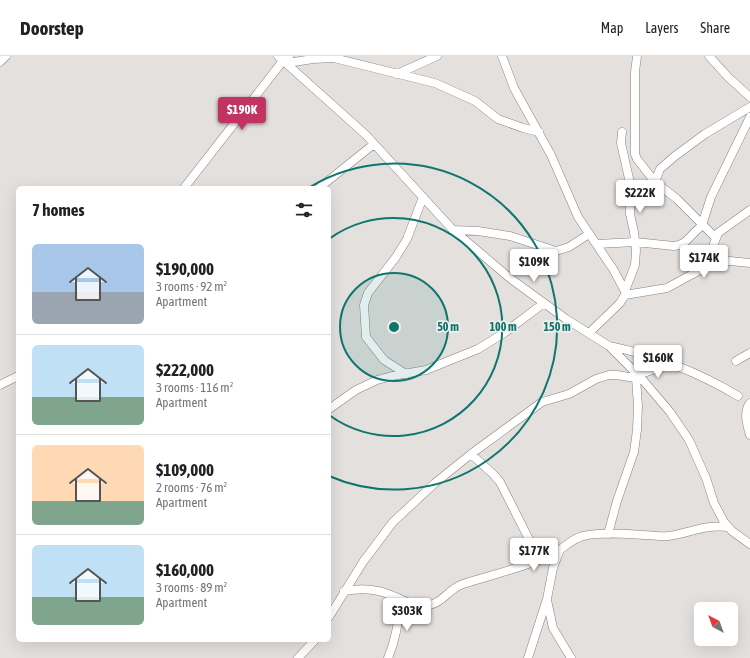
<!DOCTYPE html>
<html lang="en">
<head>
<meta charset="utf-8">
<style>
  :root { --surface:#fff; --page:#f2f2f2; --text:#222; --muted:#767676; --line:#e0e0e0; --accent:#c03363 }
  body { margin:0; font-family:"Asap Condensed",sans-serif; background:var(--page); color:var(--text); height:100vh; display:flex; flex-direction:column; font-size:15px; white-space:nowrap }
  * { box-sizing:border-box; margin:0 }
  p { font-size:13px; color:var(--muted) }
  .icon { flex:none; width:22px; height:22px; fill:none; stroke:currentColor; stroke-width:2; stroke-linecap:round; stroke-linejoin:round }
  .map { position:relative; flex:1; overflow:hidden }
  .side { position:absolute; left:16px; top:130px; width:315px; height:456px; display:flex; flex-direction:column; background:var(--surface); border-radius:6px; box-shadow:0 4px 16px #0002 }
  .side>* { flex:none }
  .needle { width:26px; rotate:319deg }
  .fabs { position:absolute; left:694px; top:546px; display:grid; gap:8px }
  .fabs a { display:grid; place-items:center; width:44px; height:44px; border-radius:6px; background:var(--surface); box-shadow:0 4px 16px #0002; font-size:20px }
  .price { position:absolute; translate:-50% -34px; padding:0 9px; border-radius:4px; background:#fff; color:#222; font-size:13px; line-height:26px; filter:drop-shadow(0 1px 2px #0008) }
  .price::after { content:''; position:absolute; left:50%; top:24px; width:12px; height:9px; margin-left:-6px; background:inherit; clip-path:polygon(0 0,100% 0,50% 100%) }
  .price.on { background:var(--accent); color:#fff }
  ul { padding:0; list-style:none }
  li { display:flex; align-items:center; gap:12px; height:100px; padding:0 16px }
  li+li { border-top:1px solid var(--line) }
  li span { display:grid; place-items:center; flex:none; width:112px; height:80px; border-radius:6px; color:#555 }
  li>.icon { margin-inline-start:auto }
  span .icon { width:48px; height:48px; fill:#fffc; stroke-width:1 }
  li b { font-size:17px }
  h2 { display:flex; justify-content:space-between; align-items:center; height:48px; padding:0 16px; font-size:17px }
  header { display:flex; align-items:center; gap:24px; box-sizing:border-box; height:56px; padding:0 20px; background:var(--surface); border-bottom:1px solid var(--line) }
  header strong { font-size:19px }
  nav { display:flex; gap:22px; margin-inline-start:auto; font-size:14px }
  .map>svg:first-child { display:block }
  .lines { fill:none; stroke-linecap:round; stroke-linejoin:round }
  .minor-casing { stroke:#858280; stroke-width:9 }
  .minor { stroke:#fff; stroke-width:8 }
  .ring { fill:none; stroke:#0f766e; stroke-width:2 }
  .centre { fill:#0f766e; stroke:#f1edeb; stroke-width:2 }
  .ring-label { font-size:12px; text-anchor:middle; font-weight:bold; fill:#0f766e; stroke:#f1edeb; stroke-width:3.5; stroke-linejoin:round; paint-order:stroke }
</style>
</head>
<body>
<header>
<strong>Doorstep</strong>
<nav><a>Map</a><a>Layers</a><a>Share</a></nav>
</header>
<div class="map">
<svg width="750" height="602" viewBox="0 0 750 602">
  <rect width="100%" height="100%" fill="#e4e0de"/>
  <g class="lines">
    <defs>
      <path id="minor" d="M278,0L366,79L453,174L511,223L566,263L609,290L642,323L670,356L689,384L706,422L714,447L724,466L732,475L750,488
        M502,0L514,32L551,99L578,161L613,213L626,237L620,247L589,277
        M637,0L635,16V98L637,103L655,126L677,143L716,182
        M709,0L728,21L750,41
        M0,6L6,0
        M287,7L313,3L334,2L435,27L475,45L498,63L523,72L539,76
        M397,18L437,0
        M622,76L621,87L630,127V158L634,176L636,194L635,209L625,235
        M655,126L660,113L675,100L705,78L750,51
        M184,132L282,6L289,0
        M319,132L374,88
        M453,174L478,175L510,180L556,195L569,191L589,178
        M597,188L635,186L674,190L679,189L685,186L702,169L711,141L750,61
        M705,210L730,205L750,207
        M625,239L667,232L700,214L708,204L718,177L750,154
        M609,290C654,299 698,316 738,340
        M736,305L750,297
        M406,318L384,304L366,281L364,249L368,237L396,201L407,183L423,141
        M637,319L672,308
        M0,329L18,320
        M750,347C743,356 747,369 750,379
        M329,353L356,334L377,324L392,320L426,314L478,293L504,277L544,247
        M471,398L493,418L500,426L539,503
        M608,478L617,445L634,396L637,374L638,350L636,322
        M344,535C355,533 367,532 378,535C396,538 411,553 430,549C444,546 448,533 463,528C492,519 521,512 549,500C562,495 570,483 583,480C603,476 624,478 644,479C652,479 660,481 668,480C690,477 705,468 728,471
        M547,544L553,572L571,602
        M329,561L363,506L393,466L435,427L471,398L542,346L569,338L596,323L609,319H617L641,323
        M298,602L315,584
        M388,602C396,583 399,564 401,544
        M528,602L547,543L553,512L559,496"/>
    </defs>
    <use href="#minor" class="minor-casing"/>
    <use href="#minor" class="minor"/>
  </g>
  <circle cx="394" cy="271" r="54" fill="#0f766e" fill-opacity=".12"/>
  <g class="ring">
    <circle cx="394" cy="271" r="54"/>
    <path d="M329 183A109 109 0 1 1 329 359"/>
    <path d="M310 131A163 163 0 1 1 329 420"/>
  </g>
  <circle cx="394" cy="271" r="6" class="centre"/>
  <g class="ring-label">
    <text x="448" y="275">50 m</text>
    <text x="503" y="275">100 m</text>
    <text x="557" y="275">150 m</text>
  </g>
</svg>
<div class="fabs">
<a><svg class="needle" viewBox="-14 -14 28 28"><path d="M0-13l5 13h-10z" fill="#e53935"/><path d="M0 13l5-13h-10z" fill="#767676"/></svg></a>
</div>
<b class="price on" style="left:242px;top:75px">$190K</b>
<b class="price" style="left:640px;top:158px">$222K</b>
<b class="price" style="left:704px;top:223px">$174K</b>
<b class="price" style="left:534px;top:227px">$109K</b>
<b class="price" style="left:658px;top:323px">$160K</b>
<b class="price" style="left:534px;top:516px">$177K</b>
<b class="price" style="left:407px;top:576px">$303K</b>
<section class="side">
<h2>7 homes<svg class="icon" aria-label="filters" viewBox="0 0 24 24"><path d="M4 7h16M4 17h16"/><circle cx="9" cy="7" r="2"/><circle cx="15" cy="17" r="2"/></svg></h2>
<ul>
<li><span style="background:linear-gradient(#a9c7e8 60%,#9aa5b1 0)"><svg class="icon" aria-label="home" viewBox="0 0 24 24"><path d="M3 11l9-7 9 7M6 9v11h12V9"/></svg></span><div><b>$190,000</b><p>3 rooms · 92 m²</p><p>Apartment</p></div></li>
<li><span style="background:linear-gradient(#bfe0f5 65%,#7fa58c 0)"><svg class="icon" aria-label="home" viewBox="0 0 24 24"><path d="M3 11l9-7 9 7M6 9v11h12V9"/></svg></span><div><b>$222,000</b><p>3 rooms · 116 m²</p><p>Apartment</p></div></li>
<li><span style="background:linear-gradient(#ffd9b3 70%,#7fa58c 0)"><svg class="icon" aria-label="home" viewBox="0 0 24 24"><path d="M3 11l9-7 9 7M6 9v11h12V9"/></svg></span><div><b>$109,000</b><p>2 rooms · 76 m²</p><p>Apartment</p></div></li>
<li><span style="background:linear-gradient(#bfe0f5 65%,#7fa58c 0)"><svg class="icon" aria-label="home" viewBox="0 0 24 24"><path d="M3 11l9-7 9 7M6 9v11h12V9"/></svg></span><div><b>$160,000</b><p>3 rooms · 89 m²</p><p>Apartment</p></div></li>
</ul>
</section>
</div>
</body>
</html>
